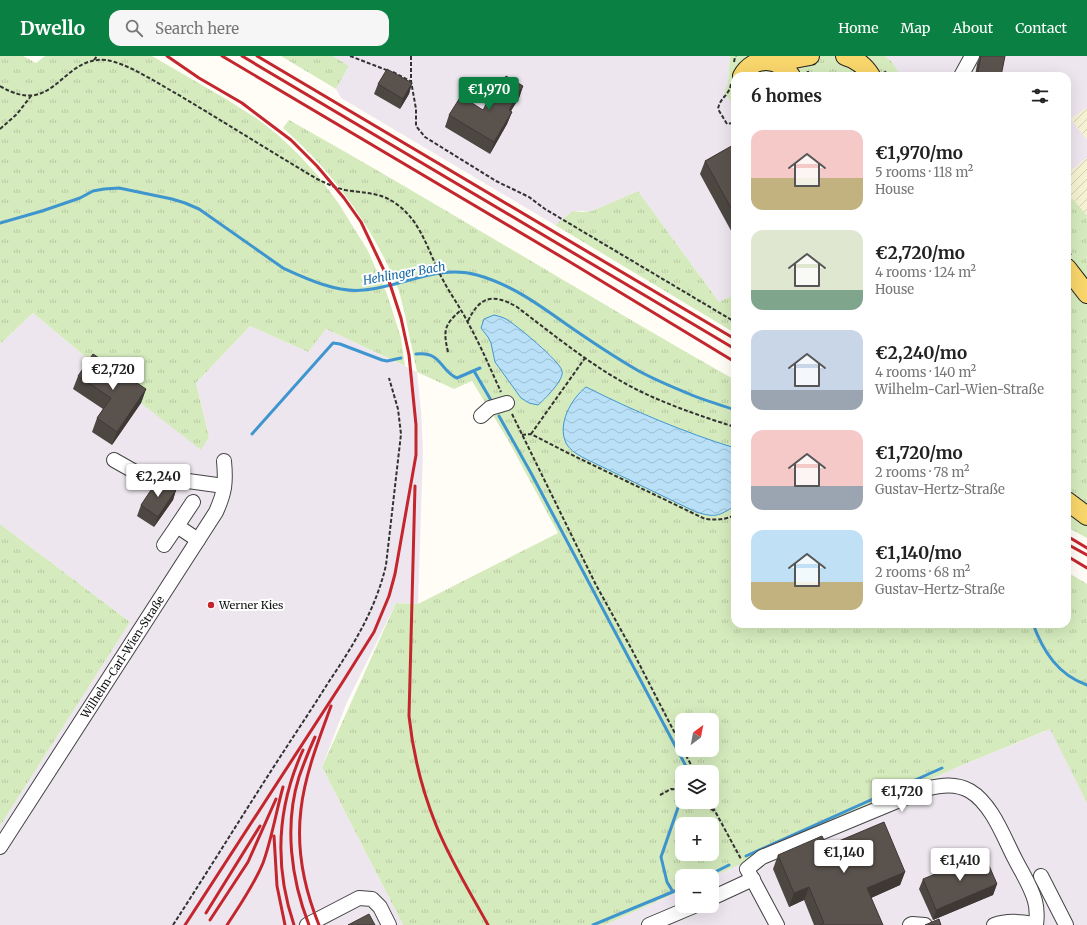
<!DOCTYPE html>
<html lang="en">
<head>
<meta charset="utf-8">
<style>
  :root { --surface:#fff; --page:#f6f6f6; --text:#222; --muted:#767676; --accent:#0b8043 }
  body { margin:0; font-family:Merriweather,serif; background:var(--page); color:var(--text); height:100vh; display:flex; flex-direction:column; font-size:15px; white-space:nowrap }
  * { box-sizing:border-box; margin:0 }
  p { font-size:13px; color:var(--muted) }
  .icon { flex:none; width:22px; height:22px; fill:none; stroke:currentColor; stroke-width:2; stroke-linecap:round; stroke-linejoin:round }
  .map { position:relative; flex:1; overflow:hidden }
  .drawer { position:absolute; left:731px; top:16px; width:340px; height:556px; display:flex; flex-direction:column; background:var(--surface); border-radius:12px; box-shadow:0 4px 16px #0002 }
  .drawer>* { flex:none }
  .needle { width:26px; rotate:32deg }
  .tools { position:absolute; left:675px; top:657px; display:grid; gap:8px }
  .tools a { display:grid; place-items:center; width:44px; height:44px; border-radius:8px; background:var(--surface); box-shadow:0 4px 16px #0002; font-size:20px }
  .price { position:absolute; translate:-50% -34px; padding:0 9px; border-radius:4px; background:#fff; color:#222; font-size:13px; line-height:26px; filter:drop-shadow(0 1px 2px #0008) }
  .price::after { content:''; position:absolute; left:50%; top:24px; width:12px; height:9px; margin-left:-6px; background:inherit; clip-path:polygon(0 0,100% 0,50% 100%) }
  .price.selected { background:var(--accent); color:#fff }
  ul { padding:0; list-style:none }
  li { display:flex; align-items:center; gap:12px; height:100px; padding:0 20px }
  li span { display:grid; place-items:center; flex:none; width:112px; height:80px; border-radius:12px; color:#555 }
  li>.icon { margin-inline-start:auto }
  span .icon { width:48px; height:48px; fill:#fffc; stroke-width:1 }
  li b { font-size:17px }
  h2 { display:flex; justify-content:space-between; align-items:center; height:48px; padding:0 20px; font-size:17px }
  header { display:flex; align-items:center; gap:24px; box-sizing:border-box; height:56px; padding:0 20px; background:var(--accent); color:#fff }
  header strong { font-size:19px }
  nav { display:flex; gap:22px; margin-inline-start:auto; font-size:14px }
  .search { width:280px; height:36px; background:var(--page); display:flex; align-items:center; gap:10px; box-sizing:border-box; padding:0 14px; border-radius:12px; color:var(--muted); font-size:15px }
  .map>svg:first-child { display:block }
  .industrial { fill:#eee6ef }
  .farmland { fill:url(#farmland-furrows) }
  .grass { fill:url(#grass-tufts); fill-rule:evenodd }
  .water { fill:url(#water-waves); stroke:#3f96cf }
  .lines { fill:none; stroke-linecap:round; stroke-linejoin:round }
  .stream { stroke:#3f96cf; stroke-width:3 }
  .minor-casing { stroke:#444; stroke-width:16 }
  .major-casing { stroke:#222; stroke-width:20 }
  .path { stroke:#333; stroke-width:2; stroke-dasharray:4 2; stroke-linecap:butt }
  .minor { stroke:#fff; stroke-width:14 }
  .major { stroke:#f9d66b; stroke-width:18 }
  .rail { stroke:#c4262e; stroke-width:3 }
  .wall { fill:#4d4742 }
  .shaded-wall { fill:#3f3936 }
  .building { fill:#5a524d; stroke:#3f3936 }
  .poi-dot { fill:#c4262e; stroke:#fff; stroke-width:1.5 }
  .labels { text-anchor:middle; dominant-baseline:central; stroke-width:4; stroke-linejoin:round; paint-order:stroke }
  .poi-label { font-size:11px; fill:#111; stroke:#fff; text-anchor:start }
  .street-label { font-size:11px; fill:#111; stroke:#fff }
  .water-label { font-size:12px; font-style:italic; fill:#1768a6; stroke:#fff }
</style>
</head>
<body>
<header>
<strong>Dwello</strong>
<div class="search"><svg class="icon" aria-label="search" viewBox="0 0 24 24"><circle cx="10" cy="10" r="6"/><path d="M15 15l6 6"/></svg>Search here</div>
<nav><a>Home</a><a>Map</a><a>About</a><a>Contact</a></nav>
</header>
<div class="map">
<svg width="1087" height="869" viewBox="0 0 1087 869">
  <defs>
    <pattern id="farmland-furrows" width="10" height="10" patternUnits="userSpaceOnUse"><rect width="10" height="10" fill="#f6f3d4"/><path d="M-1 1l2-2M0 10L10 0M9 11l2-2" fill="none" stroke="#d2cfb5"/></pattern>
    <pattern id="grass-tufts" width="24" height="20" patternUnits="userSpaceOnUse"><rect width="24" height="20" fill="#d5ebbd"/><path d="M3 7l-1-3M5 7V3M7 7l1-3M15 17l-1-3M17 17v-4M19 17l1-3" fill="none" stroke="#b6c8a1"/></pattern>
    <pattern id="water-waves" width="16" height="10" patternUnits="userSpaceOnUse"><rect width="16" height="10" fill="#b9e0f7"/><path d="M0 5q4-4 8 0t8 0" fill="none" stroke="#9ebfd3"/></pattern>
  </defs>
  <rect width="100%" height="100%" fill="#fffdf5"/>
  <path class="industrial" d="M333,0H730L728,27L725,37L735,50V238L719,246L638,135L592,155H573L555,169L341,42L336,33L349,10Z
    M885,0H1087V52L1071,63L1087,83V102L1067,118V20H901L892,6Z
    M33,257L141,347L209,381L196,327L250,270L308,296L326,273L417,316L421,355L423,395L418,548L396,547L347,646L322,711L403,869H0V770L130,566L0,468V288Z
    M1051,673L1087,747V869H605L682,834V850H712V821L960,710Z"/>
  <path class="farmland" d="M1087,52V83L1071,63Z
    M1087,102V159L1067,137V118Z"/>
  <path class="grass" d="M0,0H23L36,7L45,0H152L226,43L256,62L278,79L298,98L319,121L339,148L368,195L387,238L401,282L405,310L326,273L308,296L250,270L196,327L209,381L201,394L141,347L33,257L0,288Z
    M281,0H333L349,10L336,33Z
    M730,0H885L892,6L901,20H735V50L724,37L728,27Z
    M289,64C439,148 585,239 735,324V392C683,376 634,355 586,331L577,339L565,361L566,387L571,394L588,404L696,456C716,462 717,460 735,450V568H1067V516L1087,528V747L1050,673L960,710L712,821L682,820V834L605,869H403L322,711L396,547L418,548L558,477L508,384L472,325L454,333L417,316C413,297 409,278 405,259C403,251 401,243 399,235C374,172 334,117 283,72ZM505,263L552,301L562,320L546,342L538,349L521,342L495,306L491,287L488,281L481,272ZM682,664H712V694H682ZM682,716H712V746H682ZM682,768H712V798H682Z
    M638,135L719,246L735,238V277L555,169L573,155L582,156L592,155Z
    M1067,137L1087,159V482L1067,471Z
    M0,468L130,566L0,770Z"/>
  <path class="water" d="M494,259C498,260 502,261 506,263C515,268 560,305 562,315C565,323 544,344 538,349L529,347L521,342L495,306L491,287L488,281L481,272L484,263Z
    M586,331C634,355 683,376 735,392V450C718,460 716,462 696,456L588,404C580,400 570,395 566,387C557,368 571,343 586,331Z"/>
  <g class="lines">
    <path class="stream" d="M0,167L42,155L80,142L93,135L104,133L119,132L172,143L185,147L199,153L283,212C307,223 337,237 364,234C401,231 439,208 477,219C510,228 538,248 566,268C589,284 613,300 637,314C653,323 670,330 687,337C702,344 719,348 735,354
      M416,298C442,295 440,315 457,322L480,312
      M474,315L492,346
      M499,360L531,417L689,716
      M252,378L333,287L340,288L382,304L387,305L401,302
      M1033,568C1043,595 1058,619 1087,629
      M746,800L942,712
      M707,820L729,809
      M673,836L667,826L661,801L681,743
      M593,869L682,832"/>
    <defs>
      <g id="minor">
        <path d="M961,20L972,0"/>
        <path d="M481,360L490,352L507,347"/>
        <path d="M114,404L137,417L145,419L224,430"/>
        <path d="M193,446L177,470L198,484"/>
        <path d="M164,489L177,470"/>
        <path id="s1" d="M0,791L216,456C225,436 226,426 224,405"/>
        <path d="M1041,820L1066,869"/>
        <path d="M712,842L753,823"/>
        <path d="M307,869L359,842L372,843L380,851L389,869"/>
        <path d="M649,869L694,850"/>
        <path d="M777,869L747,813L762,801L926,733C941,729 956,727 970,735C992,748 1004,782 1015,803C1022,817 1031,830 1035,845C1037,852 1037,861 1036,869"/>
        <path d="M910,869L912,868L925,869"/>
        <path d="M994,869C1008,864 1021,866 1036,868"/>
      </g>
      <path id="major" d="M845,0C856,3 865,10 871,20
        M778,6L810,0
        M742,20C753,0 779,0 791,20
        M1067,212L1087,238
        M1067,445L1087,460"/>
    </defs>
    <use href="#minor" class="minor-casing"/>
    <use href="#major" class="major-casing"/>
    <path class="path" d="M350,0L389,15
      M411,0V25L416,53V70L425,81L496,125L529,141L545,153L735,266
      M94,4L97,0
      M734,6L735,1L736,0
      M808,15V20
      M885,15L887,20
      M393,16L410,25
      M731,28C729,40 720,41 718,53L727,68L732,67L735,65
      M0,30C55,63 60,0 106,4C127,7 157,27 177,38C224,66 270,95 317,123C326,127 335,132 345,134C362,137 377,136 392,145C422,163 428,197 444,226C451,239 460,251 467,265C480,288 490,312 501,336
      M0,73L17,58L31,40
      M1067,193L1071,199
      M468,265C480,240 493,237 517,251C550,276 583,303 619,324C653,344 697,359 735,371
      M448,296C443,274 444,269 461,254
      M512,358L596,529L631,592L682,691
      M531,378L585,302
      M522,379L531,378L568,397L705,463C716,464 725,464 735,459
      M683,694L695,716
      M660,739L671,733L682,734
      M701,746L714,755
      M710,746L741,803
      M173,869C210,812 245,755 282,698C297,675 313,651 328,627C353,590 376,553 386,509L401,378L398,353L389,322"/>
    <use href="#minor" class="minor"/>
    <use href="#major" class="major"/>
    <path class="rail" d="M167,0L199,22L242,47L291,84L317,110L344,142L361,166L389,225L401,262L409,299L416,369V399L395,518L389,540L374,576L342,627L185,869
      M222,0L570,206L735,306
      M242,0L735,293
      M257,0L735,283
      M415,430L409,660C413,698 422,734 436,769C450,804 470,836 488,869
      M1067,480L1087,492
      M1067,488L1087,499
      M1067,500L1087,512
      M274,780L277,830L285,869
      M206,857L260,770
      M210,864L248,806L276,743
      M227,869C240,849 254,829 263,807C272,782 276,756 283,731
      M294,869C274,810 277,751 303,694
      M309,869C291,823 284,769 299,721C304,707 309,694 315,681
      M319,869C304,832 296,793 301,753C305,718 319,683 331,650"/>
  </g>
  <path class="wall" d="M980,0H1005L1001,20H975L977,8Z
    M412,27L409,38L400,53L374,38L378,28Z
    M523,30L519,42L511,55L512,56L507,68L490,98L445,71L449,59L483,54L492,44Z
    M735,88V182L700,118L705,105Z
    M78,320L146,333L141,347L112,389L92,376L97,362L103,353L73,333Z
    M176,434L173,444L154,471L137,460L141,449Z
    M827,790L905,816L900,829L871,842L883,869H814L804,844L789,851L773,813L778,799Z
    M923,823L997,828L993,839L933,864L919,833Z"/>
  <path class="shaded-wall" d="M412,27L409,38L400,53L403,43Z
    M523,30L519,42L504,66L509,54Z
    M512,56L507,68L490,98L494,86Z
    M146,333L141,347L112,389L117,376Z
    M176,434L173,444L154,471L158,461Z
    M905,816L900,829L862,846L867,832Z
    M997,828L993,839L933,864L936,854Z
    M809,831L804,844L789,851L794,837Z"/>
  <path class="building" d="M981,0H1005L1001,20H977Z
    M387,13L412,27L403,43L378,28Z
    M506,20L523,30L509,54L512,56L494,86L449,59L461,40L483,54L489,43L492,44Z
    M735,88V159L705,105Z
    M93,298L146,333L117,376L97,362L111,342L78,320Z
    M159,422L176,434L158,461L141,449Z
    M884,766L905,816L867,832L883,869H820L824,867L809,831L794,837L778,799L822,780L827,790Z
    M984,798L997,828L936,854L923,823Z
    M369,858L375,869H348Z
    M939,863L941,869H925Z"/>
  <circle class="poi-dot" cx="211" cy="549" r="4"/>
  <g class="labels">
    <g class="poi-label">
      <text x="219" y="549">Werner Kies</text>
    </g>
    <g class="street-label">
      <text stroke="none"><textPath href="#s1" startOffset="226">Wilhelm-Carl-Wien-Straße</textPath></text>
    </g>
    <g class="water-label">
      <text transform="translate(404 217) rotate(-10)">Hehlinger Bach</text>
    </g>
  </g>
</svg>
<div class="tools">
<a><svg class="needle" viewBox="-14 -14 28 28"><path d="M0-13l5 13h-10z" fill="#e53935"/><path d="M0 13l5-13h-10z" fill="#767676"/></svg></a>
<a><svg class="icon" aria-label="layers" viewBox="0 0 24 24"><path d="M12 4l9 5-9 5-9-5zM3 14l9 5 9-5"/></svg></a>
<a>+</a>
<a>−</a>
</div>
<b class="price selected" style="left:489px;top:55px">€1,970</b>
<b class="price" style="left:113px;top:335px">€2,720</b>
<b class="price" style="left:158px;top:442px">€2,240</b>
<b class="price" style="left:902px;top:757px">€1,720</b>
<b class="price" style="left:844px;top:818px">€1,140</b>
<b class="price" style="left:960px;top:826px">€1,410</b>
<section class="drawer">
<h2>6 homes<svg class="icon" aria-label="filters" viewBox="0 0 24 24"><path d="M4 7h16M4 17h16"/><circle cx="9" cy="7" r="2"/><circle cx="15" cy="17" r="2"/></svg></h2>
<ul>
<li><span style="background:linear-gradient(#f6c9c9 60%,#c2b280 0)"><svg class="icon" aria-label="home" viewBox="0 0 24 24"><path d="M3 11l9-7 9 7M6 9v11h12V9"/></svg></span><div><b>€1,970/mo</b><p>5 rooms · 118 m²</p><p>House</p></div></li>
<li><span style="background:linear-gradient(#dfe7d0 75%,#7fa58c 0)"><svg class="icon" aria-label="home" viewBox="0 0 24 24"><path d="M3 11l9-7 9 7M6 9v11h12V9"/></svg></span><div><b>€2,720/mo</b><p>4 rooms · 124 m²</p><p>House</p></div></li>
<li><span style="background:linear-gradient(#c9d6e8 75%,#9aa5b1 0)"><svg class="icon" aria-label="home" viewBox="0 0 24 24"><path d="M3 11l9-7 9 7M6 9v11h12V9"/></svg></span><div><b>€2,240/mo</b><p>4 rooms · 140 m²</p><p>Wilhelm-Carl-Wien-Straße</p></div></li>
<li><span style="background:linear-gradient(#f6c9c9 70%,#9aa5b1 0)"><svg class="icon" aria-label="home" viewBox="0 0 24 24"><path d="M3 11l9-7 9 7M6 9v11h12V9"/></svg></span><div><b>€1,720/mo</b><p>2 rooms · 78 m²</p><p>Gustav-Hertz-Straße</p></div></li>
<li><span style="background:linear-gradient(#bfe0f5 65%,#c2b280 0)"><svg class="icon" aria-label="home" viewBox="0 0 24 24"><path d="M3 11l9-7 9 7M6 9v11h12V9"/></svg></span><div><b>€1,140/mo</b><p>2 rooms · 68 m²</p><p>Gustav-Hertz-Straße</p></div></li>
</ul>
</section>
</div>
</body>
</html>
